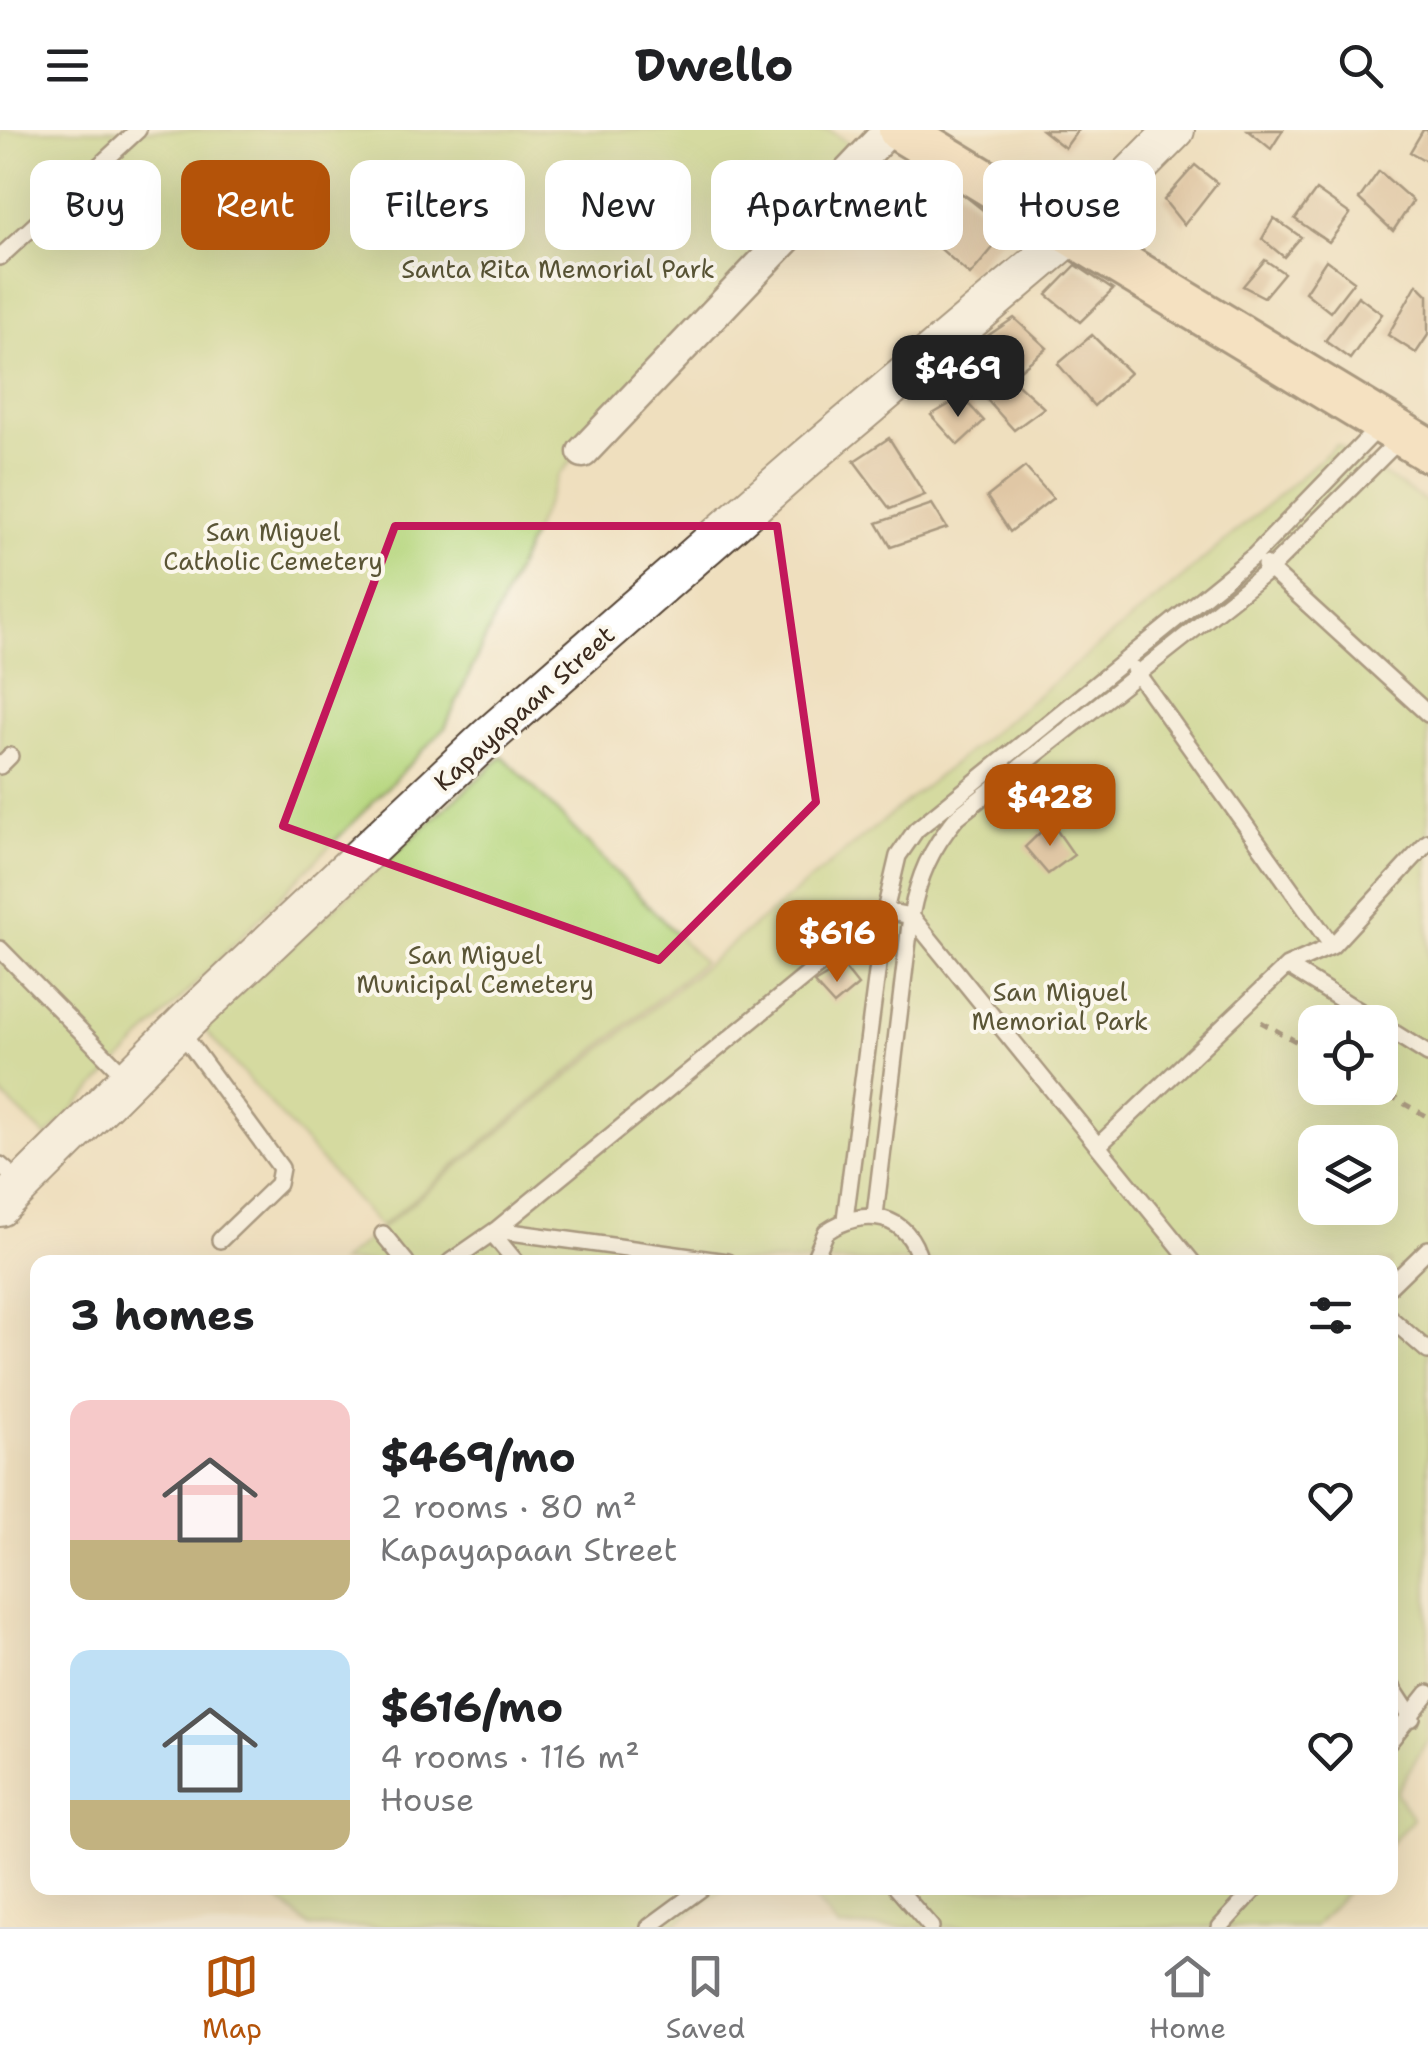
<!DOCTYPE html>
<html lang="en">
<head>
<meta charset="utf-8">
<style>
  :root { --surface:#fff; --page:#f2f2f2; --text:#202124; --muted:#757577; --line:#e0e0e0; --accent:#b45309 }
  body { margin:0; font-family:"Shantell Sans",sans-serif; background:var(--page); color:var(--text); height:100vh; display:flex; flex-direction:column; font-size:38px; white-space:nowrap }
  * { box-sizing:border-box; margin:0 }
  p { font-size:32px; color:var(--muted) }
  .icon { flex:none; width:55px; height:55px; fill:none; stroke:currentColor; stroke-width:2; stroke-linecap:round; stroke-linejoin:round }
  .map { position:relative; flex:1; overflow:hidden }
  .drawer { position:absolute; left:30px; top:1125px; width:1368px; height:640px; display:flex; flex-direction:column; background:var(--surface); border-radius:20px; box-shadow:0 10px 40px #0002 }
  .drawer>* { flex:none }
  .hud { position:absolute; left:30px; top:30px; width:1370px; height:90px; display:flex; gap:20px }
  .buttons { position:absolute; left:1298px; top:875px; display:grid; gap:20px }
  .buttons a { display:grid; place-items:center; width:100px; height:100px; border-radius:20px; background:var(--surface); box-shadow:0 10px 40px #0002; font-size:50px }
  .price { position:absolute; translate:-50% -85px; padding:0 22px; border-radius:20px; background:var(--accent); color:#fff; font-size:32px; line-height:65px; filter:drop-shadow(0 2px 5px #0008) }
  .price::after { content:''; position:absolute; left:50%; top:60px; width:30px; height:22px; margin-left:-15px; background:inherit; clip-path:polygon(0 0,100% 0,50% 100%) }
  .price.active { background:#222; color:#fff }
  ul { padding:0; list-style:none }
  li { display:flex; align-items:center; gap:30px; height:250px; padding:0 40px }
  li span { display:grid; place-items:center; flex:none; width:280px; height:200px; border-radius:20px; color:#555 }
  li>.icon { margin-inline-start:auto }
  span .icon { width:120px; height:120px; fill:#fffc; stroke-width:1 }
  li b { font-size:42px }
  h2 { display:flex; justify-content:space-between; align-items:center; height:120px; padding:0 40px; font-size:42px }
  .chip { padding:0 35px; border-radius:20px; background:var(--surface); box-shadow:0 10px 40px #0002; font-size:35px; line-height:90px }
  .chip.active { background:var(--accent); color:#fff }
  header { display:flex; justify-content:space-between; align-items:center; height:130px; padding:0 40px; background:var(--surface); font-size:45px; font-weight:700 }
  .menu { display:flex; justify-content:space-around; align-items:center; height:140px; border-top:2px solid var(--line); background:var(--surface); font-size:28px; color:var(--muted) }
  .menu a { display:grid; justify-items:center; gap:5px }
  .menu .active { color:var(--accent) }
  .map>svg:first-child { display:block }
  .green { fill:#b5d67d; stroke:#78804e; stroke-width:2.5; fill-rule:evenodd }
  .building { fill:#cfac88 }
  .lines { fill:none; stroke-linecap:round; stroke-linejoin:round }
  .service-casing { stroke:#564536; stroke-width:20 }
  .minor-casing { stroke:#564536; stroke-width:35 }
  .tertiary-casing { stroke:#564536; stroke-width:42 }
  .secondary-casing { stroke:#564536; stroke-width:48 }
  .path { stroke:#564536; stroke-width:5; stroke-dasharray:8 8; stroke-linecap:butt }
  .service { stroke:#fff; stroke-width:15 }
  .minor { stroke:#fff; stroke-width:30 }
  .tertiary { stroke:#fff; stroke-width:38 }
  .secondary { stroke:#fde5c5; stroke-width:42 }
  .marked { fill:none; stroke:#c2185b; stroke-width:8; stroke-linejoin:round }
  .labels { text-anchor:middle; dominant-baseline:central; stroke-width:8; stroke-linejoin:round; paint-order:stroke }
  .park-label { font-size:25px; fill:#5a5536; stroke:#fbf7ec }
  .street-label { font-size:25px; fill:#3b2a1e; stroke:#fbf7ec }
</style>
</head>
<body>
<header><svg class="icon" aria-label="menu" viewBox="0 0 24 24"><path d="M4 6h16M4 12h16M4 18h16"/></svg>Dwello<svg class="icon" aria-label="search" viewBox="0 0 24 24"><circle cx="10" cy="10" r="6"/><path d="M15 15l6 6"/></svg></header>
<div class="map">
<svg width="1428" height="1797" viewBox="0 0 1428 1797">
  <rect width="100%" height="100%" fill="#fbf7ec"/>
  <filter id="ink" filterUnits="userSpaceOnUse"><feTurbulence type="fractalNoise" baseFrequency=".01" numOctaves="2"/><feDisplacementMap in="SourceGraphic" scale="20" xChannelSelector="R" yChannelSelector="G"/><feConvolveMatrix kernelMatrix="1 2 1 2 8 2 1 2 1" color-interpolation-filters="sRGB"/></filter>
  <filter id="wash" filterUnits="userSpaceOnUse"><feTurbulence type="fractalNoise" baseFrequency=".0048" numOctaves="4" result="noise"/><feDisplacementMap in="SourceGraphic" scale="40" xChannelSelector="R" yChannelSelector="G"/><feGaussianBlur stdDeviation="2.25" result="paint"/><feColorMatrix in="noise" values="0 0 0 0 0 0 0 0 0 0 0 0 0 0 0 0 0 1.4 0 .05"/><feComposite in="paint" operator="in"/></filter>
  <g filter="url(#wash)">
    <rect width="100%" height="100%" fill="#efdfbe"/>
    <path class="green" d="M0,0H829L852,15L559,345L445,598L46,1007L0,963Z
      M1337,315L1428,373V1609L1396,1662L1413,1689L1390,1714V1132H340L1182,448ZM1315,892H1380V958H1315ZM1315,1012H1380V1078H1315Z
      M503,626L703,832L380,1097L202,897Z
      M265,1758H725L671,1797H310Z
      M806,1758H1350L1314,1797H838Z"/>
    <g id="blocks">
      <path class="building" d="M1042,0H1078L1065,18Z
        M1248,0H1283L1271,19Z
        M1423,0H1428V32L1410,22Z
        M1195,35L1217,53L1184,95L1164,70Z
        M1379,41L1413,71L1393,101L1359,69Z
        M949,53L1008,100L970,145L915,96Z
        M1316,60L1350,84L1329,112L1295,89Z
        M1274,88L1301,107L1284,127L1262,109Z
        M1265,130L1284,143L1264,167L1243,156Z
        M1326,130L1354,151L1330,182L1305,162Z
        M1076,135L1113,160L1080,192L1047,165Z
        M1417,154L1428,165V205L1416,223L1388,205Z
        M1358,166L1382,184L1350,229L1325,211Z
        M1014,188L1047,218L1014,245L983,209Z
        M1092,205L1130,243L1094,276L1058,234Z
        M998,236L1044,278L1014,300L972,253Z
        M962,267L984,291L958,315L931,285Z
        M889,308L925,365L890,379L854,331Z
        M1025,337L1053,368L1010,402L987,367Z
        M932,374L947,398L891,417L877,393Z
        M1051,692L1074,725L1048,744L1025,717Z
        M843,836L858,855L834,875L814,853Z"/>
    </g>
  </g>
  <g filter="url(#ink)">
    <use href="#blocks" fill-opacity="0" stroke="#564536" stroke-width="2.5"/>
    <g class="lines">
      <defs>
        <path id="service" d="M0,127L138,0
          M1265,435L1428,584
          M1134,539L1332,816
          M0,636L10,626
          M0,819L127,948
          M1287,836L1377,892
          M1380,894L1428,924
          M179,899L281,1038L278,1054L220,1110
          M1099,1015L1287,836L1332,816L1428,712
          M0,1035L23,1055
          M875,1085L911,786C919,745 930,720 957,687L1269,440L1400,309
          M845,1089L885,781L898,726L916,700L1255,425L1381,295
          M496,1100L727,1132
          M492,1103L516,1132
          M383,1104L406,1132
          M450,1132L496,1100L885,781L911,786L1192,1132
          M813,1132L826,1102C864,1076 909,1083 920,1132
          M1390,1156L1428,1119
          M1390,1188L1428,1221
          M1390,1554L1412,1588
          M1390,1611L1428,1563
          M897,1758L931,1797
          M649,1797L702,1758
          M1220,1797L1256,1758"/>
        <path id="minor" d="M583,322L889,0"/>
        <path id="tertiary" d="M0,1077L193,885L488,607L806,329L1072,104L1175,0"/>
        <path id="secondary" d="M900,0L1428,320"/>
      </defs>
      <use href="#service" class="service-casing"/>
      <use href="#minor" class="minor-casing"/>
      <use href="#tertiary" class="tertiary-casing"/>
      <use href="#secondary" class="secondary-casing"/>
      <path class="path" d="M1261,892L1315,922
        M1376,958L1428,987"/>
      <use href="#service" class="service"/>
      <use href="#minor" class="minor"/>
      <use href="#tertiary" class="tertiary"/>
      <use href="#secondary" class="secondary"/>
    </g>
  </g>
  <path d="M0 0H1428V1797H0ZM395,396H777L816,672L659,830L283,696Z" fill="#efdfbe" fill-opacity=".55" fill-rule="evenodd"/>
  <path class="marked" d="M395,396H777L816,672L659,830L283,696Z"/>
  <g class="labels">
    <g class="park-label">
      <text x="558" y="139">Santa Rita Memorial Park</text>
      <text x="273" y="402">San Miguel<tspan x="273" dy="29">Catholic Cemetery</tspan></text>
      <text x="475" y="825">San Miguel<tspan x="475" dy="29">Municipal Cemetery</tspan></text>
      <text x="1060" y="862">San Miguel<tspan x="1060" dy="29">Memorial Park</tspan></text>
    </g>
    <g class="street-label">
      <text transform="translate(524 578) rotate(-42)">Kapayapaan Street</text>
    </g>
  </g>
</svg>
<div class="buttons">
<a><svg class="icon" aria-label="locate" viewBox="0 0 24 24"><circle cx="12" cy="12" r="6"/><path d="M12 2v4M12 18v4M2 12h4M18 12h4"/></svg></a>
<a><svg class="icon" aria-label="layers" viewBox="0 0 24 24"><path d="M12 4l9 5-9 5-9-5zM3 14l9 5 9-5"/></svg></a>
</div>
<b class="price active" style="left:958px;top:290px">$469</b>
<b class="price" style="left:1050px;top:719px">$428</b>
<b class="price" style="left:837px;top:855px">$616</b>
<div class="hud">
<a class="chip">Buy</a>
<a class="chip active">Rent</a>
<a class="chip">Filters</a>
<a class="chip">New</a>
<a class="chip">Apartment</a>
<a class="chip">House</a>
</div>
<section class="drawer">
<h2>3 homes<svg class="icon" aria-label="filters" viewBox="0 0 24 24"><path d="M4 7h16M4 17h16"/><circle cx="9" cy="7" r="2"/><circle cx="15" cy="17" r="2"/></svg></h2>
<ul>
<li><span style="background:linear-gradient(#f6c9c9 70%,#c2b280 0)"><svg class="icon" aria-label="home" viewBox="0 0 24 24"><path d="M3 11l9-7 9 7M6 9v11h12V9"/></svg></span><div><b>$469/mo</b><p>2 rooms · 80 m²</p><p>Kapayapaan Street</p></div><svg class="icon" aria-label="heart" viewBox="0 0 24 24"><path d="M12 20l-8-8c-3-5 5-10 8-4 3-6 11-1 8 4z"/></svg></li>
<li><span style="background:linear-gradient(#bfe0f5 75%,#c2b280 0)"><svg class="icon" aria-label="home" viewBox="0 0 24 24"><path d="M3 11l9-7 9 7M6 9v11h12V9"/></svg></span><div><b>$616/mo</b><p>4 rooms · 116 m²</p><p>House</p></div><svg class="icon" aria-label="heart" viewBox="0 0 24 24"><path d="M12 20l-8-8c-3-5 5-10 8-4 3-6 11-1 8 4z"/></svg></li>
</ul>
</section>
</div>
<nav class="menu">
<a class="active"><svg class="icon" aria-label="map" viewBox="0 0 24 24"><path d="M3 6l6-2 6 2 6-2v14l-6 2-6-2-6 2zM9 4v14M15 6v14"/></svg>Map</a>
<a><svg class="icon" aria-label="saved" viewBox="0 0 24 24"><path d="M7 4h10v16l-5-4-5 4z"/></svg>Saved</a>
<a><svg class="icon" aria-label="home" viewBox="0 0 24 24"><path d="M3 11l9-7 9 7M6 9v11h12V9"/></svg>Home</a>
</nav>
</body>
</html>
